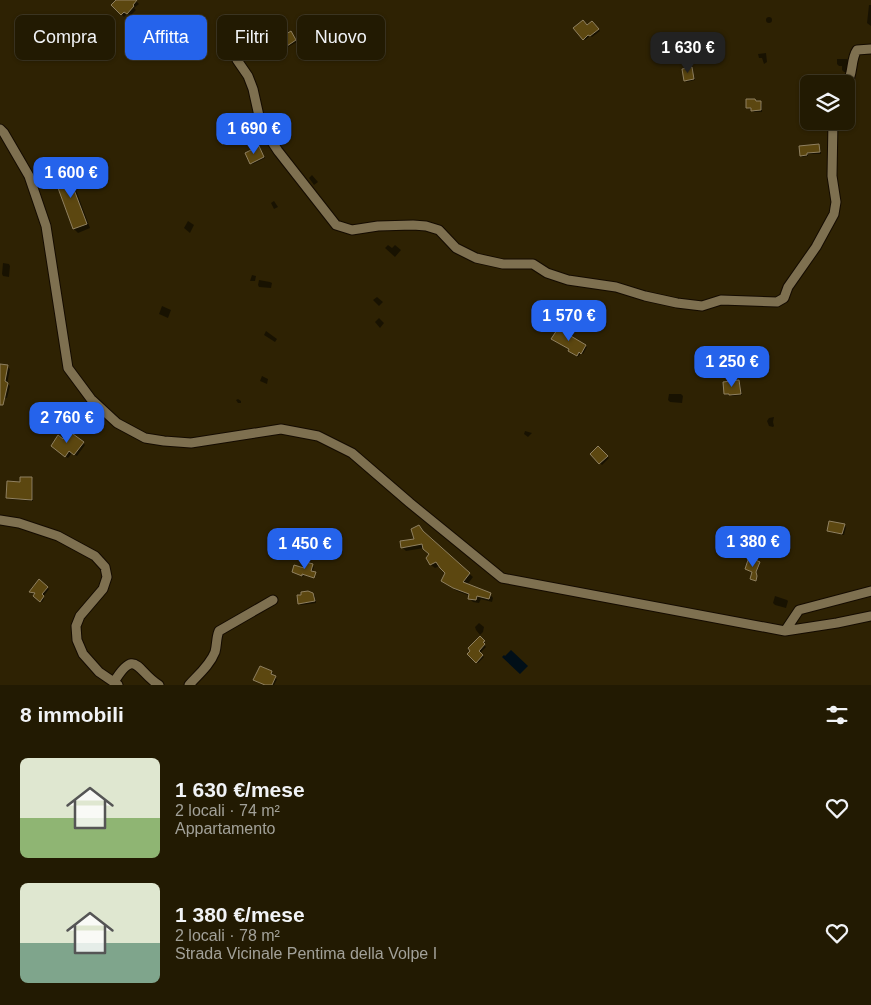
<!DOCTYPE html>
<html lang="it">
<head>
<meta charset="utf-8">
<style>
  :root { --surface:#221a02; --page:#2e2711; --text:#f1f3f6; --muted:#a2a199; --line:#3f3824; --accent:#2563eb }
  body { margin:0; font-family:Arial,sans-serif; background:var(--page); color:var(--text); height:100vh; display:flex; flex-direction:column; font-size:19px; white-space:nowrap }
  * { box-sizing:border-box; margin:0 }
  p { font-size:16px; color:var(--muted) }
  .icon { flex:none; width:28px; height:28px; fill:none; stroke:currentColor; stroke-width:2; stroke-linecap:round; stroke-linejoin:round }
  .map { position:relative; height:685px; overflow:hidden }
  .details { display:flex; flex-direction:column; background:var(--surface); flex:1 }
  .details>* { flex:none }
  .top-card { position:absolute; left:15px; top:15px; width:500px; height:45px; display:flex; gap:10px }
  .buttons { position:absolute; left:800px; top:75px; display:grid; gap:10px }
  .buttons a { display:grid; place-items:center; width:55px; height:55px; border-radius:8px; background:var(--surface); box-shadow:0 1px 4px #0004,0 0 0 1px var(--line); font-size:25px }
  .price { position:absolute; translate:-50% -42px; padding:0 11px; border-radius:10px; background:var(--accent); color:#fff; font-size:16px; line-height:32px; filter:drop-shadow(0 1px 2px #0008) }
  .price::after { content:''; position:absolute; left:50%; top:30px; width:15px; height:11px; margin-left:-8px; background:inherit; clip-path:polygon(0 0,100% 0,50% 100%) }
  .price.on { background:#222; color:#fff }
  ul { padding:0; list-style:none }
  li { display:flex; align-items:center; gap:15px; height:125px; padding:0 20px }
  li span { display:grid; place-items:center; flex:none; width:140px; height:100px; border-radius:8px; color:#555 }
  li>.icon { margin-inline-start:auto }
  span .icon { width:60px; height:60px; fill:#fffc; stroke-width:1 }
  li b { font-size:21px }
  h2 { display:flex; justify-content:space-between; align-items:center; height:60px; padding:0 20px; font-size:21px }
  .chip { padding:0 18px; border-radius:8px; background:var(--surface); box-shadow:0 1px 4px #0004,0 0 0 1px var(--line); font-size:18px; line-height:45px }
  .chip.on { background:var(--accent); color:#fff }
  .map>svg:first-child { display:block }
  .water { fill:#010f18 }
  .shadow { fill:#0007 }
  .building { fill:#5c4710; stroke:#8f8060 }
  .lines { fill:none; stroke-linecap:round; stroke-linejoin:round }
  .minor-casing { stroke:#140b00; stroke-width:11 }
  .minor { stroke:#7e7050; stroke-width:9 }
</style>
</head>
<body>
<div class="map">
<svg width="871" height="685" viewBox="0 0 871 685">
  <rect width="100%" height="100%" fill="#2e2203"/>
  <path class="water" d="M511,650L528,666L520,674L502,657L504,655L505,656Z"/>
  <path class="shadow" d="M118,0H135L139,4L134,8L136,10L130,16L128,13L124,17L113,5Z
    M869,5H871V26L867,23Z
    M766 20a3 3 0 1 1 6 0a3 3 0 1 1-6 0Z
    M592,22L600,31L592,37L590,36L585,40L575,28L587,26Z
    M292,34L297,42L286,48L285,47Z
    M138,44H143V47L142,49L138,46Z
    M766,53L767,62L764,64L762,58H759L758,54Z
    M837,59H847L848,60L846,72H844L842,70V66H839L837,64Z
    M691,68L693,70L695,80L687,82L685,80Z
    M756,101L762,104V112H754L752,109H749L748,108Z
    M236,119L241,138L224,144L223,143L228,131Z
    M818,145L820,147L821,154H808V156L802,157L801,155Z
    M260,149L265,158L253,164L251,163Z
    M312,175L318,182L314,185L309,178Z
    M74,176L78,180L81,188L76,190L90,228L78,233L74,229L55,178Z
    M274,201L278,207L274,209L271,203Z
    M188,221L194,225L190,233L184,228Z
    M388,245L392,248L395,245L401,250L395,257L385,248Z
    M3,263L9,264L10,266L9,277L3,276L2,274Z
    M252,275L256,276L255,281H250Z
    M259,280L270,282L272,283L271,288L259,287L258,285Z
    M377,297L383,302L379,306L373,300Z
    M162,306L171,310L168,318L159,314Z
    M379,318L384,323L380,328L375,322Z
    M560,329L566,333L565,334L587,347L583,354L581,353L578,357L569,351L570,349Z
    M266,331L277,339L275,342L264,335Z
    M0,365L7,367L10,369L7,384L10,386L7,398L0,397Z
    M262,376L268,379L267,384L260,381Z
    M739,382L740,383L742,395L732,396L731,395H727L726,394Z
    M669,394H681L683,396L682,403L670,402L668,400Z
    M238,399L241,401V403H238L236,400Z
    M774,417L773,422L774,426L773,427L769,426L767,421L769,418Z
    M525,431L532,433L528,437L524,434Z
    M63,440L83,443L85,445L77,456L72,453L68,458L55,449Z
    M598,448L609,458L602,465L591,454Z
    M31,478L33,480V501L9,499L7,498Z
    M844,525L846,527L844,535L830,532L829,530Z
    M425,535L473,577L467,585L490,594L493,598L492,602L481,599L479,603L473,602L469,598L470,596L457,591L446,584L442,581L447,573L440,566L435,568L431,565L427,558L430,554L424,548L406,551L403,548Z
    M759,563L760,564L756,574L757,578V581L751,579Z
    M312,565L314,567L312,572L314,573L313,578L304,575L303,577L294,572L305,570Z
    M39,581L49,589L43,597L44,599L42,602L34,596L36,594L31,592Z
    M313,594L315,596L316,603L301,605L300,604Z
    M775,596L787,600L788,601L786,608L775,605L773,603Z
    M479,623L484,627L483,632L480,635L476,630L475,627Z
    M480,638L485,643L484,645L486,647L480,653L484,657L478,663L469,654Z
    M260,667L273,674L272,676L277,679L274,685H266Z"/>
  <path class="building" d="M116,0H137L133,5L134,6L127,14L124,12L121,15L111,5Z
    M583,20L587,25L592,21L599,29L590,36L588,35L583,40L573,28Z
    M291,31L296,40L284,48L278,39Z
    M692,67L694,79L684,81L682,69Z
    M746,99H755L756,101H761V110L751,111V108H746Z
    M236,118L241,137L222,144L219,133L227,130L224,121Z
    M819,144L820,152L807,153V155L800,156L799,146Z
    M259,146L264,157L250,164L245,153Z
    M67,172L75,175L78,184L73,187L87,224L73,229L54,177Z
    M559,327L565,331L564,332L586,345L581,354L579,352L577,356L568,351L569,349L551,339Z
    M0,364L8,365L5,381L8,383L3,405H0Z
    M739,380L741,394L729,395V394H724L723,382Z
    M69,431L84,442L74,455L69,451L65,457L51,446L58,435L63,439Z
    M598,446L608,456L599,464L590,454Z
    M20,477H32V500L6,498L7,481L20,482Z
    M829,521L845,524L842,534L827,531Z
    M419,525L423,531L470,573L463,582L491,593L489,599L477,596L476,600L468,599L469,594L453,588L441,581L445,573L440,568L436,562L430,565L426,558L429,554L423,549L422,544L401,548L400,541L414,539L411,529Z
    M749,557L760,562L756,572L757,576L756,581L750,579L752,572L745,569Z
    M306,562L313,564L311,571L316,572L314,578L302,574V576L292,572L294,565L304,568Z
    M39,579L48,587L42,594L44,596L40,602L33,596L35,593L29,592Z
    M308,591L313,593L315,601L298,604L297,595H301V592Z
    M480,636L485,641L483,642L485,644L479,651L483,655L476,663L467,654L470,651L468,648Z
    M260,666L272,671L271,674L276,676L272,685H265L253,680Z"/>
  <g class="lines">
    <defs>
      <path id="minor" d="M237,60L248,76L253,89L261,125L278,151L336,225L352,230L378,226L413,225L426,226L439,230L456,248L476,258L503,264H533L547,273L568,280L616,287L645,296L677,303L702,306L721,300L777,302L784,298L788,287L816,247L834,214L836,202L832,176L833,121
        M846,85C854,75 850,60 857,50L871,49
        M0,129L4,133L29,176L46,226L68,368L91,399L117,423L145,438L164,441L191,443L281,429L318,436L352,453L410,503L502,578L785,631L837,623L871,616
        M0,520L19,523L58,536L95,556L105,567L107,577L103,589L80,616L76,626L77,640L83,654L99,672L118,685
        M785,631L799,610L871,591
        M114,682C136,646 137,672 159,685
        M189,685C198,675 210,665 215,652C217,645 216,638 219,631L273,600"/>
    </defs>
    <use href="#minor" class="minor-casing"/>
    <use href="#minor" class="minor"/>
  </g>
</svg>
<div class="buttons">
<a><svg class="icon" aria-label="layers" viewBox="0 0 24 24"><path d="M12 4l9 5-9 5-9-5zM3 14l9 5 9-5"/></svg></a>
</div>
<b class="price on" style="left:688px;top:74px">1 630 €</b>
<b class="price" style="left:254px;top:155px">1 690 €</b>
<b class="price" style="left:71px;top:199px">1 600 €</b>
<b class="price" style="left:569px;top:342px">1 570 €</b>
<b class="price" style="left:732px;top:388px">1 250 €</b>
<b class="price" style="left:67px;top:444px">2 760 €</b>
<b class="price" style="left:753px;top:568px">1 380 €</b>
<b class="price" style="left:305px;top:570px">1 450 €</b>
<div class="top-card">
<a class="chip">Compra</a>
<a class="chip on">Affitta</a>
<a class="chip">Filtri</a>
<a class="chip">Nuovo</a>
</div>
</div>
<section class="details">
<h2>8 immobili<svg class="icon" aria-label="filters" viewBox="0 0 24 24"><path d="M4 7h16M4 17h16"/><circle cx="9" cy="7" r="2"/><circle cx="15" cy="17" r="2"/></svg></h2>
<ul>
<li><span style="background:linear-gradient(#dfe7d0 60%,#8fb573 0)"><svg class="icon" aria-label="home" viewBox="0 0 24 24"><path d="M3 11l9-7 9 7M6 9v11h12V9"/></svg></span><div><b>1 630 €/mese</b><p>2 locali · 74 m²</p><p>Appartamento</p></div><svg class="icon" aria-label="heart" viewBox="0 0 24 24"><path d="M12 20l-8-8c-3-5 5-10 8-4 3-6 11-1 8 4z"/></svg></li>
<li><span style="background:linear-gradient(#dfe7d0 60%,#7fa58c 0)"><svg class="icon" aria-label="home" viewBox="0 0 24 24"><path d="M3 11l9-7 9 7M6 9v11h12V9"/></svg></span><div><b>1 380 €/mese</b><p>2 locali · 78 m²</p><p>Strada Vicinale Pentima della Volpe I</p></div><svg class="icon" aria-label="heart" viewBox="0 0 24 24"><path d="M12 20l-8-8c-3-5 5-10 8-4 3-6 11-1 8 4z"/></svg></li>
</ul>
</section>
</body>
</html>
